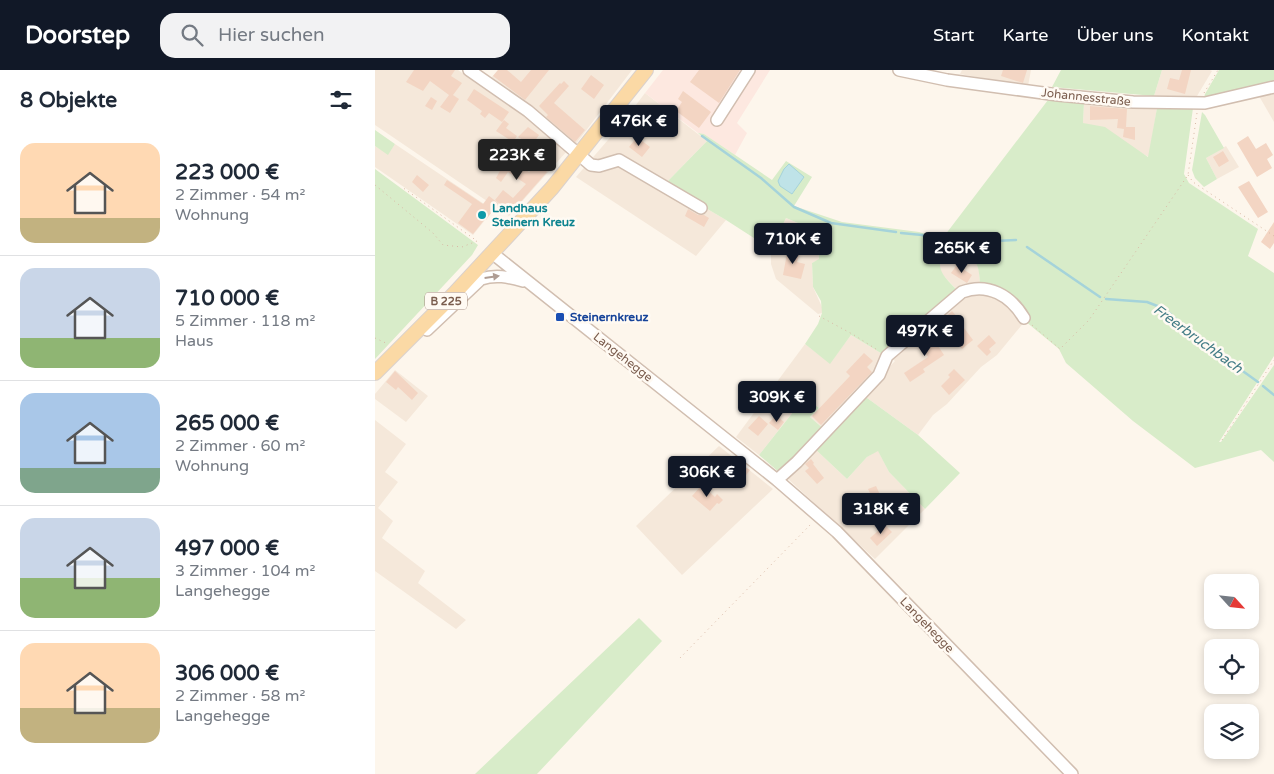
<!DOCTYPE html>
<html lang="de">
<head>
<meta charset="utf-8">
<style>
  :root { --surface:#fff; --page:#f2f2f3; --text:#1f2937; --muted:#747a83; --line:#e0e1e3; --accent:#111827 }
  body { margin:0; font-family:"Varela Round",sans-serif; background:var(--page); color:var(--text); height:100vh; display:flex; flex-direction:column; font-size:19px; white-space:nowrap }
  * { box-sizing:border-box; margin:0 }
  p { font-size:16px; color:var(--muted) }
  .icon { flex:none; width:28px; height:28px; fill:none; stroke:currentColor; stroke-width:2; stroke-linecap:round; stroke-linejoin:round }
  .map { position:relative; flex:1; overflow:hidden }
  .panel { display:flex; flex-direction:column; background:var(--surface); width:375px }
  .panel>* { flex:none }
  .needle { width:32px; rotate:117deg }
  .buttons { position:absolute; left:829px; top:504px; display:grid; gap:10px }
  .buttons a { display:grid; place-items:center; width:55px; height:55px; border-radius:10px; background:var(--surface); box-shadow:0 2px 8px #0003; font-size:25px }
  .price { position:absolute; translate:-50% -42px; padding:0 11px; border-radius:5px; background:var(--accent); color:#fff; font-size:16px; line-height:32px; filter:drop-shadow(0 1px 2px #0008) }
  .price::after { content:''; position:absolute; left:50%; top:30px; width:15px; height:11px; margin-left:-8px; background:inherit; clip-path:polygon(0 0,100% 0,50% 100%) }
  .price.current { background:#222; color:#fff }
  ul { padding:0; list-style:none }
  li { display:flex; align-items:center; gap:15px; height:125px; padding:0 20px }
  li+li { border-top:1px solid var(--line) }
  li span { display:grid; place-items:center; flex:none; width:140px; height:100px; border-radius:15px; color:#555 }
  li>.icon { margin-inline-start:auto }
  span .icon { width:60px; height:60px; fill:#fffc; stroke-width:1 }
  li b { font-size:21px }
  h2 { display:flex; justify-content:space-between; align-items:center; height:60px; padding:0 20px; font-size:21px }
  header { display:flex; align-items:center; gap:30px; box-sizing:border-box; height:70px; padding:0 25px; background:var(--accent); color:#fff }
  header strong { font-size:24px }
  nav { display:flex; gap:28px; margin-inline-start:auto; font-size:18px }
  .search { width:350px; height:45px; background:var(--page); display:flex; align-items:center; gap:12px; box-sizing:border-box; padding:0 18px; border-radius:15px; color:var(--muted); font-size:19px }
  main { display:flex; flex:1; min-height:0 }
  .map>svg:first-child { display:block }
  .residential { fill:#f5e8da }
  .commercial { fill:#fde8e0 }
  .green { fill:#d8ecc9 }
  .water { fill:#bfe3e8; stroke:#a5d3da }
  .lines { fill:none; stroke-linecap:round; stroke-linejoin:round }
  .stream { stroke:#a5d3da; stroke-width:2.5 }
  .building { fill:#f3d5c3 }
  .minor-casing { stroke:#d1beb0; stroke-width:14 }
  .major-casing { stroke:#dad1cd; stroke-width:16 }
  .path { stroke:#d9b8a5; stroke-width:1; stroke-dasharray:1 4; stroke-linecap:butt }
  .minor { stroke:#fff; stroke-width:11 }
  .major { stroke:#fbd9a5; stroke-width:14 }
  .oneway { fill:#af9d94 }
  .culture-dot { fill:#0f9aa8; stroke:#fffaf3; stroke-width:2 }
  .transit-dot { fill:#1a4fb4; stroke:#fffaf3; stroke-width:2 }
  .labels { text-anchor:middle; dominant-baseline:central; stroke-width:5; stroke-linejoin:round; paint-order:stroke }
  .shield { fill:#fffaf3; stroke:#a28b7f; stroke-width:1 }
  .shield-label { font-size:11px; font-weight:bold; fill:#7a5c4d }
  .street-label { font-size:12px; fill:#7a5c4d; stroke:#fffaf3 }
  .culture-label { font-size:12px; font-weight:bold; fill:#0d838f; stroke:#fffaf3; text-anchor:start }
  .transit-label { font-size:12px; font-weight:bold; fill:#164399; stroke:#fffaf3; text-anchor:start }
  .water-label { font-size:14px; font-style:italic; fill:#437c86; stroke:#fffaf3 }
</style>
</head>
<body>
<header>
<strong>Doorstep</strong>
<div class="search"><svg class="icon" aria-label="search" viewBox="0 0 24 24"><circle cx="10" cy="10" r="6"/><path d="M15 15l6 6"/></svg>Hier suchen</div>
<nav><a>Start</a><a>Karte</a><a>Über uns</a><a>Kontakt</a></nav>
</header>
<main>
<section class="panel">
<h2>8 Objekte<svg class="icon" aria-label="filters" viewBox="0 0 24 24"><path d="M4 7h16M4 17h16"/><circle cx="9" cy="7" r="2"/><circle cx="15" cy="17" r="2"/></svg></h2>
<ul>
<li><span style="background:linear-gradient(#ffd9b3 75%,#c2b280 0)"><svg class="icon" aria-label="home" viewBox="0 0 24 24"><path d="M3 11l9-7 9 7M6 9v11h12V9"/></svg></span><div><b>223 000 €</b><p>2 Zimmer · 54 m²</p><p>Wohnung</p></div></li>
<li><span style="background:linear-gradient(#c9d6e8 70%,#8fb573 0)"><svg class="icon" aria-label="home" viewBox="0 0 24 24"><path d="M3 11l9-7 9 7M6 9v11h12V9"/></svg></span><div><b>710 000 €</b><p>5 Zimmer · 118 m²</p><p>Haus</p></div></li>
<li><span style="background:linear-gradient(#a9c7e8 75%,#7fa58c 0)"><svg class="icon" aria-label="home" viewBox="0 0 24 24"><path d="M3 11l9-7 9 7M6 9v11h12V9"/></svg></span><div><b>265 000 €</b><p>2 Zimmer · 60 m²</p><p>Wohnung</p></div></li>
<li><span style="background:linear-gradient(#c9d6e8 60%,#8fb573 0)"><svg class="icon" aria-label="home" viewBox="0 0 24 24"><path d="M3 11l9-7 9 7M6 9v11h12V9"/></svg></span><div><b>497 000 €</b><p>3 Zimmer · 104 m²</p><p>Langehegge</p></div></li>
<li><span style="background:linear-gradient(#ffd9b3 65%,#c2b280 0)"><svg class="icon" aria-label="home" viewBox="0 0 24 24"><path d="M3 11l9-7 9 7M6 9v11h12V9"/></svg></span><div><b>306 000 €</b><p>2 Zimmer · 58 m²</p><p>Langehegge</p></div></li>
</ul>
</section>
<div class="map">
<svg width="899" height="704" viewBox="0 0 899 704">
  <rect width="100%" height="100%" fill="#fdf6ec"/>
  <path class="residential" d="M0,0H83L146,43L192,81L134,146L0,55Z
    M123,0H257L200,75L116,8Z
    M587,0H656L653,16L585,4Z
    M787,0H835L837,1L822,26L801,28L779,26Z
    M270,23L332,71L290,114L351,150L321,186L201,107L245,56Z
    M899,23V52L884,26Z
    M709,33L782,38L774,87L708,53Z
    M20,74L118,140L98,165L0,97V76L13,84Z
    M851,76L864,97L842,109L831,88Z
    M411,148L442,161L444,190L437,193L438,217L447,237V243L443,244L401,209L396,194V179Z
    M566,186L581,190H596L601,192L604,201L605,216L583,221L565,202L564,193Z
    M593,222L620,224L650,251L622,285L606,297L572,334L558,345L543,365L488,325L520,291L516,288Z
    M476,265L509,285L504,300L450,360L435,347L444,338L430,327L384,385L361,367L430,274L455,293Z
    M20,300L53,326L31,352L0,329V324Z
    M0,350L31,374L10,402L23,412L3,438L18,451L7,468L50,501L43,513L91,550L81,559L0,501Z
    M344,376L398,419L307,505L261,456Z
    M439,378L472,409L492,387L503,380L514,402L550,439L500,489L411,407Z"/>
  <path class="commercial" d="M288,0H395L362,53L372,63L360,85L329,64L323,63L270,23Z"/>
  <path class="green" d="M686,0H787L779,26L677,17Z
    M844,0H899V14L829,28L830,24Z
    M673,30L709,33L708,53L730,57L773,87L782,38H818L809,104L814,113L883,159L873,186L899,203V286L844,372H846L899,295V392L886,380L820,398L758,351L691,293L684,279L650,251L652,248L605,216C604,174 591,198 566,186C561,202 573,210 583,221L509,285L476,265L455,294L430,274L443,254L447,243L446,231L438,217L437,193L444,189L442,161L411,148L396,179L351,150L290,114L332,71L323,63L329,64L397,110L411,91L437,107L419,136L467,152L544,162L567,169Z
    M827,42L830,45L849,78L831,88L842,109L829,117L820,108L817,100Z
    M0,60L20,74L13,85L0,76Z
    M0,99L103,175L97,185L0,289Z
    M488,325L543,365L585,403L550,439L514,402L503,381L492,387L472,409L439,378Z
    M430,327L444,338L435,347L450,360L405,403L384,385Z
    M264,548L287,571L162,704H100Z"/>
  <path class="water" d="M414,94L429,107L417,124L405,116L403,111L409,99Z"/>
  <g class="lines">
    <path class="stream" d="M327,66L386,108L419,137L456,153L521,162
      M526,163L547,165L571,173L612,171
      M619,171L641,170
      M652,177L725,227
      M731,229L772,232L785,237L791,240L819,266L883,312
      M888,316L899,325"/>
  </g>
  <path class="building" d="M39,0H80L76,6L87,13L78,25L84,29L75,43L65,37L74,25L55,11L48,21L31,12Z
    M123,0H132L146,12L156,0H174L150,30L118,6Z
    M324,0H365L344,33L315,12Z
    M628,0H652L648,13L626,6Z
    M807,0H816L810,24L792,19L795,8L804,10Z
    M216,5L229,15L219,29L206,19Z
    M189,11L194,16L179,33L210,60L200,72L171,47L173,45L164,36L185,13L186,14Z
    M99,19L134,42L127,52L114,43L110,48L105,44L107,41L92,30Z
    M308,21L336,42L324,58L301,41L307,32L303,29Z
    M56,27L62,31L57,40L50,36Z
    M715,36L752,39L751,57H760V70L748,67L749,59L742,58L743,49L715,50Z
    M279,39L298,54L293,61L274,47Z
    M129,50L134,54L131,58L142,66L138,72L121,61Z
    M153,57L164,65L157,75L143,67Z
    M873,66L881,79L891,73L898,85L892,89L897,98L882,107L862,73Z
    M262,67L275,77L267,87L254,77Z
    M848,81L854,91L844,97L838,87Z
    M128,85L139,93L144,85L149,89L145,96L154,102L164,94L172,102L136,143L120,130L128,120L138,128L151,114L133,102L126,112L121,108L126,99L120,95Z
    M42,105L54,115L48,122L37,112Z
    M72,110L108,134L114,126L123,133L111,150L110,149L98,164L83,153L97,134L69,115Z
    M874,111L893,142L883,148L863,117Z
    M313,139L323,145H329L334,148L329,157L310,146Z
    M899,152V173L895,179L886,172Z
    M413,178L425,181L422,192L430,194L426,209L408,205Z
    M582,195L597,205L592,213L576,203Z
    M577,241L584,249L583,250L598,270L587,279L573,260L569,264L561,256Z
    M554,262L569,285L548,299L550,302L535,312L529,303L553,287L542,270Z
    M614,265L621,273L614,279L616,282L612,286L602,276Z
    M489,283L498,291L492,297L497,302L446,355L437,346L475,306L471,302Z
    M579,299L590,310L574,325L566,316L575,307L573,305Z
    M20,301L43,323L37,330L23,317L21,320L11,312Z
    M401,345L409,352L403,360L394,353Z
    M384,346L393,354L383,366L373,358Z
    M436,389L439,393L438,394L449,408L442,414L430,401L434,398L430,394Z
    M367,395L375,400L368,409L365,407L360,414L349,406L355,397L362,402Z
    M327,415L340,427L342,424L348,430L344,434L342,433L335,441L317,426Z
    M501,416L508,431L520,426L525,437L506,447L493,419Z
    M482,428L492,436L481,451L470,443Z
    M510,455L517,462L502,476L495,468Z"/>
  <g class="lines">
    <defs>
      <path id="minor" d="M94,0L153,41L216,95L224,96L244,90L326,138
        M524,0L572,10L683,25L758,32L830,33L899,17
        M342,50L374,0
        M117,183L402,410L462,462L697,704
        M52,260L106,209C121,204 133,207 148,211
        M402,410L422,392L504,305L512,286L587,222C613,212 636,226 649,248"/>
      <path id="major" d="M0,303L79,224L177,118L271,0"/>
    </defs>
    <use href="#minor" class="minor-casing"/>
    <use href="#major" class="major-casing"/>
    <path class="path" d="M829,23L843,0
      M813,105L818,112L899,166
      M0,115L58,163L68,175L87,177L102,171L27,117
      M444,246L479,265L504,281
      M657,255L685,279L714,250L813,105L822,43
      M0,268L13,274
      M847,370L899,290
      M305,588L436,454"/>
    <use href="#minor" class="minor"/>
    <use href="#major" class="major"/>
  </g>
  <defs><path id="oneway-solid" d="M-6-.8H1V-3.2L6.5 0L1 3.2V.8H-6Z" transform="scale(1.25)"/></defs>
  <use class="oneway" href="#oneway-solid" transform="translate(117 207) rotate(-8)"/>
  <circle class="culture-dot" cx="107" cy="145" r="5"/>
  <rect class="transit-dot" x="180" y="242" width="10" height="10" rx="2.5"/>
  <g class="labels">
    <rect class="shield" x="50" y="222.5" width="42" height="17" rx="4"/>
    <g class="shield-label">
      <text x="71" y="231">B 225</text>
    </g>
    <g class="street-label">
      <text transform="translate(711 27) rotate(6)">Johannesstraße</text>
      <text transform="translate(248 287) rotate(38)">Langehegge</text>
      <text transform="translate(552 555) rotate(46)">Langehegge</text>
    </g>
    <g class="culture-label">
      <text x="117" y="138">Landhaus<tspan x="117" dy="14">Steinern Kreuz</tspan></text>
    </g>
    <g class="transit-label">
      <text x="195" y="247">Steinernkreuz</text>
    </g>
    <g class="water-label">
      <text transform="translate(823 269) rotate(36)">Freerbruchbach</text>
    </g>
  </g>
</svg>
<div class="buttons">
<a><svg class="needle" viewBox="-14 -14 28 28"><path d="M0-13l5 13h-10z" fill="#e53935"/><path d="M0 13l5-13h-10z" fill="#747a83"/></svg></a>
<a><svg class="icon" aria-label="locate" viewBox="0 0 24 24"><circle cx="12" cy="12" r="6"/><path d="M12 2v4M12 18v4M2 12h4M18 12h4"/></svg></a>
<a><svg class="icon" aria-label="layers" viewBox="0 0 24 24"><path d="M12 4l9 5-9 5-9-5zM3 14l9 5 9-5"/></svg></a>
</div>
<b class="price" style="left:264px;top:77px">476K €</b>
<b class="price current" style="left:142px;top:111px">223K €</b>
<b class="price" style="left:418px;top:195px">710K €</b>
<b class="price" style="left:587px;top:204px">265K €</b>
<b class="price" style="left:550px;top:287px">497K €</b>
<b class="price" style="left:402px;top:353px">309K €</b>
<b class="price" style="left:332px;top:428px">306K €</b>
<b class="price" style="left:506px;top:465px">318K €</b>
</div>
</main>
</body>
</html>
